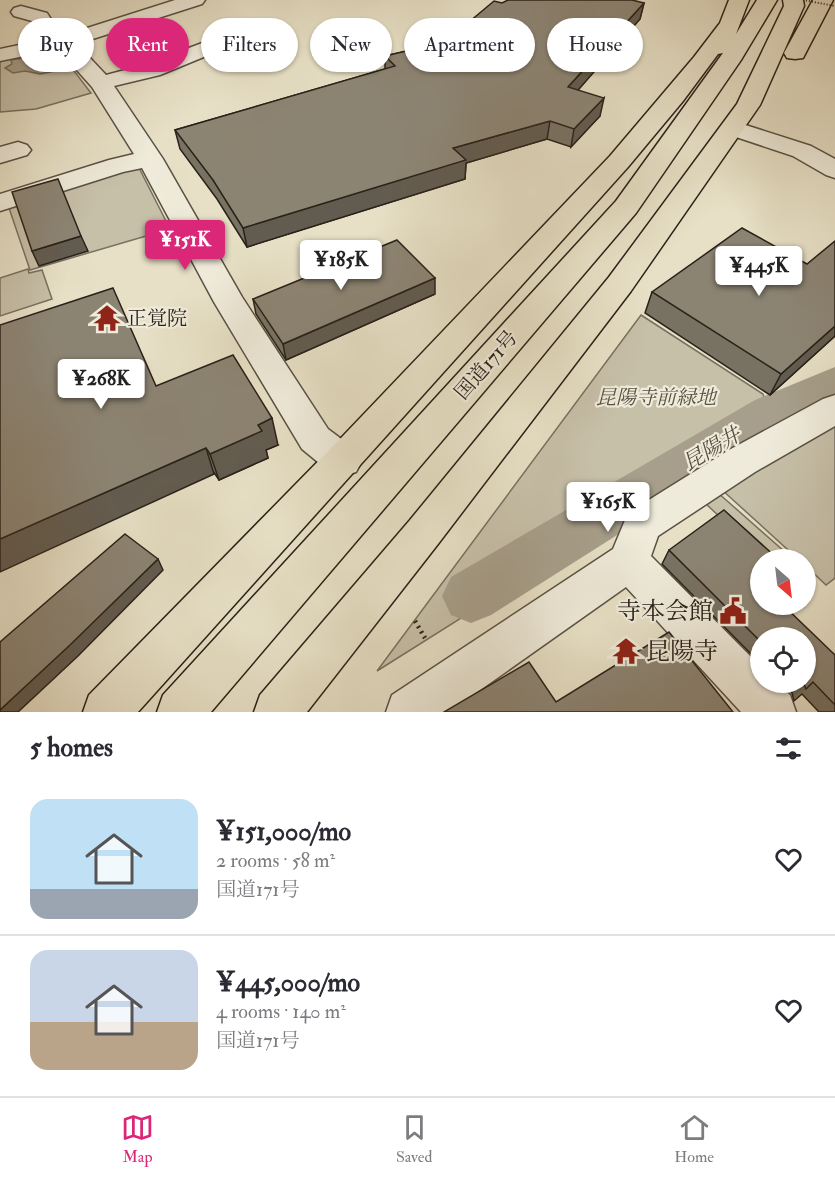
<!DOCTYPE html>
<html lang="en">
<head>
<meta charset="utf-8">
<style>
  :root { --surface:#fff; --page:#f7f7f7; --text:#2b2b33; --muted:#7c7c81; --line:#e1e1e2; --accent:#db2777 }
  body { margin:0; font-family:"IM FELL Double Pica","Noto Serif JP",serif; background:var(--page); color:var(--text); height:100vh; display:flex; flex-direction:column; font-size:22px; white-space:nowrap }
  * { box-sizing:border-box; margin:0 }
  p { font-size:20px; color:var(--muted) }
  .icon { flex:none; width:33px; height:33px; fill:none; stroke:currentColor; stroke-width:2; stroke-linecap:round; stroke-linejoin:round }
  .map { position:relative; height:712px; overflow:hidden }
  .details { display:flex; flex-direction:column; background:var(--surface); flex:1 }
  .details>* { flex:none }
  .guide { position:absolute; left:18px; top:18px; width:800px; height:54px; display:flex; gap:12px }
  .needle { width:39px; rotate:152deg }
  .controls { position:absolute; left:750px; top:549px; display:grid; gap:12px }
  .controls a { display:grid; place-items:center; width:66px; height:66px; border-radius:50%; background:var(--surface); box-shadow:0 2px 4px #0004; font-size:30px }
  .price { position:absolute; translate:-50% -51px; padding:0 14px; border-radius:6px; background:#fff; color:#222; font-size:20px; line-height:39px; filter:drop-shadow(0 2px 3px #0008) }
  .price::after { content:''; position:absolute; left:50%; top:36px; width:18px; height:14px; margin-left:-9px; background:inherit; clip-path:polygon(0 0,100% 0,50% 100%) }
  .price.on { background:var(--accent); color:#fff }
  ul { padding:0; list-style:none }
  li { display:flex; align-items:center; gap:18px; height:150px; padding:0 30px }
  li+li { border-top:2px solid var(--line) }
  li span { display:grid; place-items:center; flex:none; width:168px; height:120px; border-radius:18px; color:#555 }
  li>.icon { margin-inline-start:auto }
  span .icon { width:72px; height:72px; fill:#fffc; stroke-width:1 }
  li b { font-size:26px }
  h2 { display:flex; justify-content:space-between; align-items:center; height:72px; padding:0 30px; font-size:26px }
  .chip { padding:0 21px; border-radius:27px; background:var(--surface); box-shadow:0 2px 4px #0004; font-size:21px; line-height:54px }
  .chip.on { background:var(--accent); color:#fff }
  .tabs { display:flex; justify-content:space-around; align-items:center; height:84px; border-top:2px solid var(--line); background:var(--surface); font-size:16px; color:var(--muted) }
  .tabs a { display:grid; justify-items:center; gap:3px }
  .tabs .on { color:var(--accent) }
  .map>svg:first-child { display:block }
  .green { fill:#c7c0a9; stroke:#787061; stroke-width:1.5 }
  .water { fill:#a79f8b; stroke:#756d5d; stroke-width:1.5 }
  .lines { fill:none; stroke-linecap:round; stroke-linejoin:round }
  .canal { fill:#a79f8b; fill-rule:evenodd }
  .minor-casing { stroke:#595144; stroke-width:3 }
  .highway-casing { stroke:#2a2119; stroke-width:3 }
  .path { stroke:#2a2119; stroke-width:4.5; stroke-dasharray:2 4; stroke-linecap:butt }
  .minor { fill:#efebda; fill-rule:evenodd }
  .highway { fill:#e7e0c6; fill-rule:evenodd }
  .path-bridge { stroke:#2a2119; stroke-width:2; stroke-dasharray:1 2; stroke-linecap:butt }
  .wall { fill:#787263; stroke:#2a2119; stroke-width:1.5 }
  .shaded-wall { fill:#625c50; stroke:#2a2119; stroke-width:1.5 }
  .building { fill:#8c8473; stroke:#2a2119; stroke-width:1.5 }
  .labels { text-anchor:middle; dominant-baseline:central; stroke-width:4.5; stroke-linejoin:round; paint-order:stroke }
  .poi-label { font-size:20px; fill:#2a2119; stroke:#efebda; text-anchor:start }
  .street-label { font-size:20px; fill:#2a2119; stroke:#efebda }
  .park-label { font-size:20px; font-style:italic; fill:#595144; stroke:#efebda }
  .water-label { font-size:21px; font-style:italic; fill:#564d41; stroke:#efebda }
  .near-poi-label { font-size:24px; fill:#2a2119; stroke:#efebda; text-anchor:end }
</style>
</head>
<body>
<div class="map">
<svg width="835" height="712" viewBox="0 0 835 712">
  <rect width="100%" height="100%" fill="#e7e0c6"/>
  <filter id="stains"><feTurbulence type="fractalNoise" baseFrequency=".00333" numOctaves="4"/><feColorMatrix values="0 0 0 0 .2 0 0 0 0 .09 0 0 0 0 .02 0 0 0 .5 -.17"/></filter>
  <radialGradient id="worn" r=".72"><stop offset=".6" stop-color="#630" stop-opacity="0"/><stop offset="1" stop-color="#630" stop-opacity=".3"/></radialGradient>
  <path class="green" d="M47,49L58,50L91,93L36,109L0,112V61Z
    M134,167L139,168L170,229L30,270L9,208Z
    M28,269L29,273L42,270L52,299L0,316V278Z
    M641,315L763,394L766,404L467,582L474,610L377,671Z
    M835,425V578L826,585L806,566V560L798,559L721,489Z
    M717,492L793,559H764L703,501Z"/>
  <path class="water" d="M42,55L50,57L60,70L40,74L25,71L13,73L5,68L12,64L11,60Z"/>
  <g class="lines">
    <path class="canal" d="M835,367V405L789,426L491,615L471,623L451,615L442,596L451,577L755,400Z"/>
    <defs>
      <path id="minor" d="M175,0H205L202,4L77,44L106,75L144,65L226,34L233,32L240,34L243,38L240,42L160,75L114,86L163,159L242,297L328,429L356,450L362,461L356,472L343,476L330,472L302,449L214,302L142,168L123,172L0,211V194L109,160L134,154L92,87L58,49L0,61V49L43,40L32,21L14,16L11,12L14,8L21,6L47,13L62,36Z
        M733,121L811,146L835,159V178L826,175L793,156L724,133L721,128L724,123Z
        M18,142L27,145L31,150L27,155L0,163V147Z
        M835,395V426L755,472L658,536L651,556L760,666V682H777L790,695L796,712H741L626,587L449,712H386L392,695L613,549L628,513L729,450L823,399Z"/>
      <path id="highway" d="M729,0H749L736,34L757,0H777L741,60L636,213L211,712H157L163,695L616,201L723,53L718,54L683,101L628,167L138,712H83L89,695L342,437L610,156L694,57L720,23Z
        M783,0H803L804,6L760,105L631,291L438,544L307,712H254L260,695L410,520L609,277L737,104L784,6Z
        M813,0H833L803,58L795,59L787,58L784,53Z"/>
    </defs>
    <use href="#minor" class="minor-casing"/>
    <use href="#highway" class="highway-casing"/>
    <path class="path" d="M415,621L425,638"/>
    <use href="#minor" class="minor"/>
    <use href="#highway" class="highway"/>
    <path class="path-bridge" d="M803,0L835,6"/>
  </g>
  <path class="wall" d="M502,3H644L640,19L578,90L600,116L571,147L547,139L466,163L465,179L247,247L217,199L180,149L175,130L385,69V56L445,42Z
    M807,264L835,336L770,395L645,313L652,292Z
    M435,294L286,360L256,314L253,299Z
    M156,386L278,445L266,450L268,458L219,480Z
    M669,550L760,560V604L835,655V712H819L802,694L794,701L792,693L781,682H806L760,638V663L662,564Z"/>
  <path class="shaded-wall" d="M644,3L640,19L565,105L568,87Z
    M604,98L600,116L571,147L574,129Z
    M550,121L547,139L466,163L465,179L247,247L243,228L453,148Z
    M81,236L88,251L39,266L32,251Z
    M435,278V294L286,360L283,344Z
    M835,326V336L770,395L781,374Z
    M272,418L278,445L266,450L268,458L219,480L210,454L258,425Z
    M206,448L214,474L0,572V539Z
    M158,559L163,570L78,656L18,712H0V710Z"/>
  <path class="building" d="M508,0H632L644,3L568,87L604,98L574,129L550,121L453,148L466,160L243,228L213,180L175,130L395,66L385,56L445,42L494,1L502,3Z
    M58,179L81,236L32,251L12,192Z
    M742,228L807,264L835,241V326L781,374L652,292Z
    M397,240L435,278L283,344L253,299Z
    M113,288L156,386L233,355L272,418L258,425L262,431L210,454L206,448L0,539V325Z
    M724,510L779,560H760V581L759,582L760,584V604H782L835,655V705L813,682L806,689L803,682H806V638H760V641L669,550Z
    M125,534L158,559L70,645L0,710V642Z
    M669,632L733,712H444L529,662L556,702Z"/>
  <defs>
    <symbol id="temple-bare" viewBox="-9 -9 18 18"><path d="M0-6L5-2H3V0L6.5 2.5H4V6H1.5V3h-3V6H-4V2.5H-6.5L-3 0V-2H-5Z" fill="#8f2418" stroke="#efebda" stroke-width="2.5" paint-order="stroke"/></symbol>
    <symbol id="civic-bare" viewBox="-9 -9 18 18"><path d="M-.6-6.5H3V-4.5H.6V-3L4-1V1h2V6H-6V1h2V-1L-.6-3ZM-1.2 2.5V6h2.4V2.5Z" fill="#8f2418" stroke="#efebda" stroke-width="2.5" paint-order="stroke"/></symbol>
  </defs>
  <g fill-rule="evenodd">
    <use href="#temple-bare" x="88" y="299" width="38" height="38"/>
    <use href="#civic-bare" x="714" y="592" width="38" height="38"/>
    <use href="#temple-bare" x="607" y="632" width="38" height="38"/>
  </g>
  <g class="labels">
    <g class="poi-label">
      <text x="127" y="318">正覚院</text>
    </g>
    <g class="street-label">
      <text transform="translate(486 365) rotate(-49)">国道171号</text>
    </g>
    <g class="park-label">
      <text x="656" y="397">昆陽寺前緑地</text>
    </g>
    <g class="water-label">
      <text transform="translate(712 449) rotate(-31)">昆陽井</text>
    </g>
    <g class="near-poi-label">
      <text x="713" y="611">寺本会館</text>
      <text x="646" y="651" text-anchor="start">昆陽寺</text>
    </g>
  </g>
  <rect width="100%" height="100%" filter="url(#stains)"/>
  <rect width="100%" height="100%" fill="url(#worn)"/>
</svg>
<div class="controls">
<a><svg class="needle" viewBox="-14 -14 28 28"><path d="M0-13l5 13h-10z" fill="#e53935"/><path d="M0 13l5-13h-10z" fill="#7c7c81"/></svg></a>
<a><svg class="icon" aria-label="locate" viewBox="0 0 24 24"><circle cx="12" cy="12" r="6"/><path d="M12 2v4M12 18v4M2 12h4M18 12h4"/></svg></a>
</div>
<b class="price on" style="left:185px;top:271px">¥151K</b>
<b class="price" style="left:341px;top:291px">¥185K</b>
<b class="price" style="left:759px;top:297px">¥445K</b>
<b class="price" style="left:101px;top:410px">¥268K</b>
<b class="price" style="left:608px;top:533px">¥165K</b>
<div class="guide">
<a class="chip">Buy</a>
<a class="chip on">Rent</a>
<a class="chip">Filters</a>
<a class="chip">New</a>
<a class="chip">Apartment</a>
<a class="chip">House</a>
</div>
</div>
<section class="details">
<h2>5 homes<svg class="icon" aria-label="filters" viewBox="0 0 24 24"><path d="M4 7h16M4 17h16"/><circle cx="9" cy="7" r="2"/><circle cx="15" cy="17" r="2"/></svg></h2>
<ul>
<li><span style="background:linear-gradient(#bfe0f5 75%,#9aa5b1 0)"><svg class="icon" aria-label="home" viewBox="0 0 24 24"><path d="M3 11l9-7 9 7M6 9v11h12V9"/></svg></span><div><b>¥151,000/mo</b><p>2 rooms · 58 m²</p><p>国道171号</p></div><svg class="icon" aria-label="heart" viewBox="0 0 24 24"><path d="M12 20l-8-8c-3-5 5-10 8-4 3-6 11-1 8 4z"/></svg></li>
<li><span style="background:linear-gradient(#c9d6e8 60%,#b9a48a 0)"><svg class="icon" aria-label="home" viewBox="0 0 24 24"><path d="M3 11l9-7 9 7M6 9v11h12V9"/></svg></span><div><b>¥445,000/mo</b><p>4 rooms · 140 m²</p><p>国道171号</p></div><svg class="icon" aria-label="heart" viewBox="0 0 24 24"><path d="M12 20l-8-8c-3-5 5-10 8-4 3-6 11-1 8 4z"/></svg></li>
</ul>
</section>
<nav class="tabs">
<a class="on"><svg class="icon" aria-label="map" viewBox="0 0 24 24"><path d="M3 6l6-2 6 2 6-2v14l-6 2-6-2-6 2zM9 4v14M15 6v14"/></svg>Map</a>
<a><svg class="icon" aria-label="saved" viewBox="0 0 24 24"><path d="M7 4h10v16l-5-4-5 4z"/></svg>Saved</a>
<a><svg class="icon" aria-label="home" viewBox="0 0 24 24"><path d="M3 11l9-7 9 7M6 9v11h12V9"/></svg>Home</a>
</nav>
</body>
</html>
